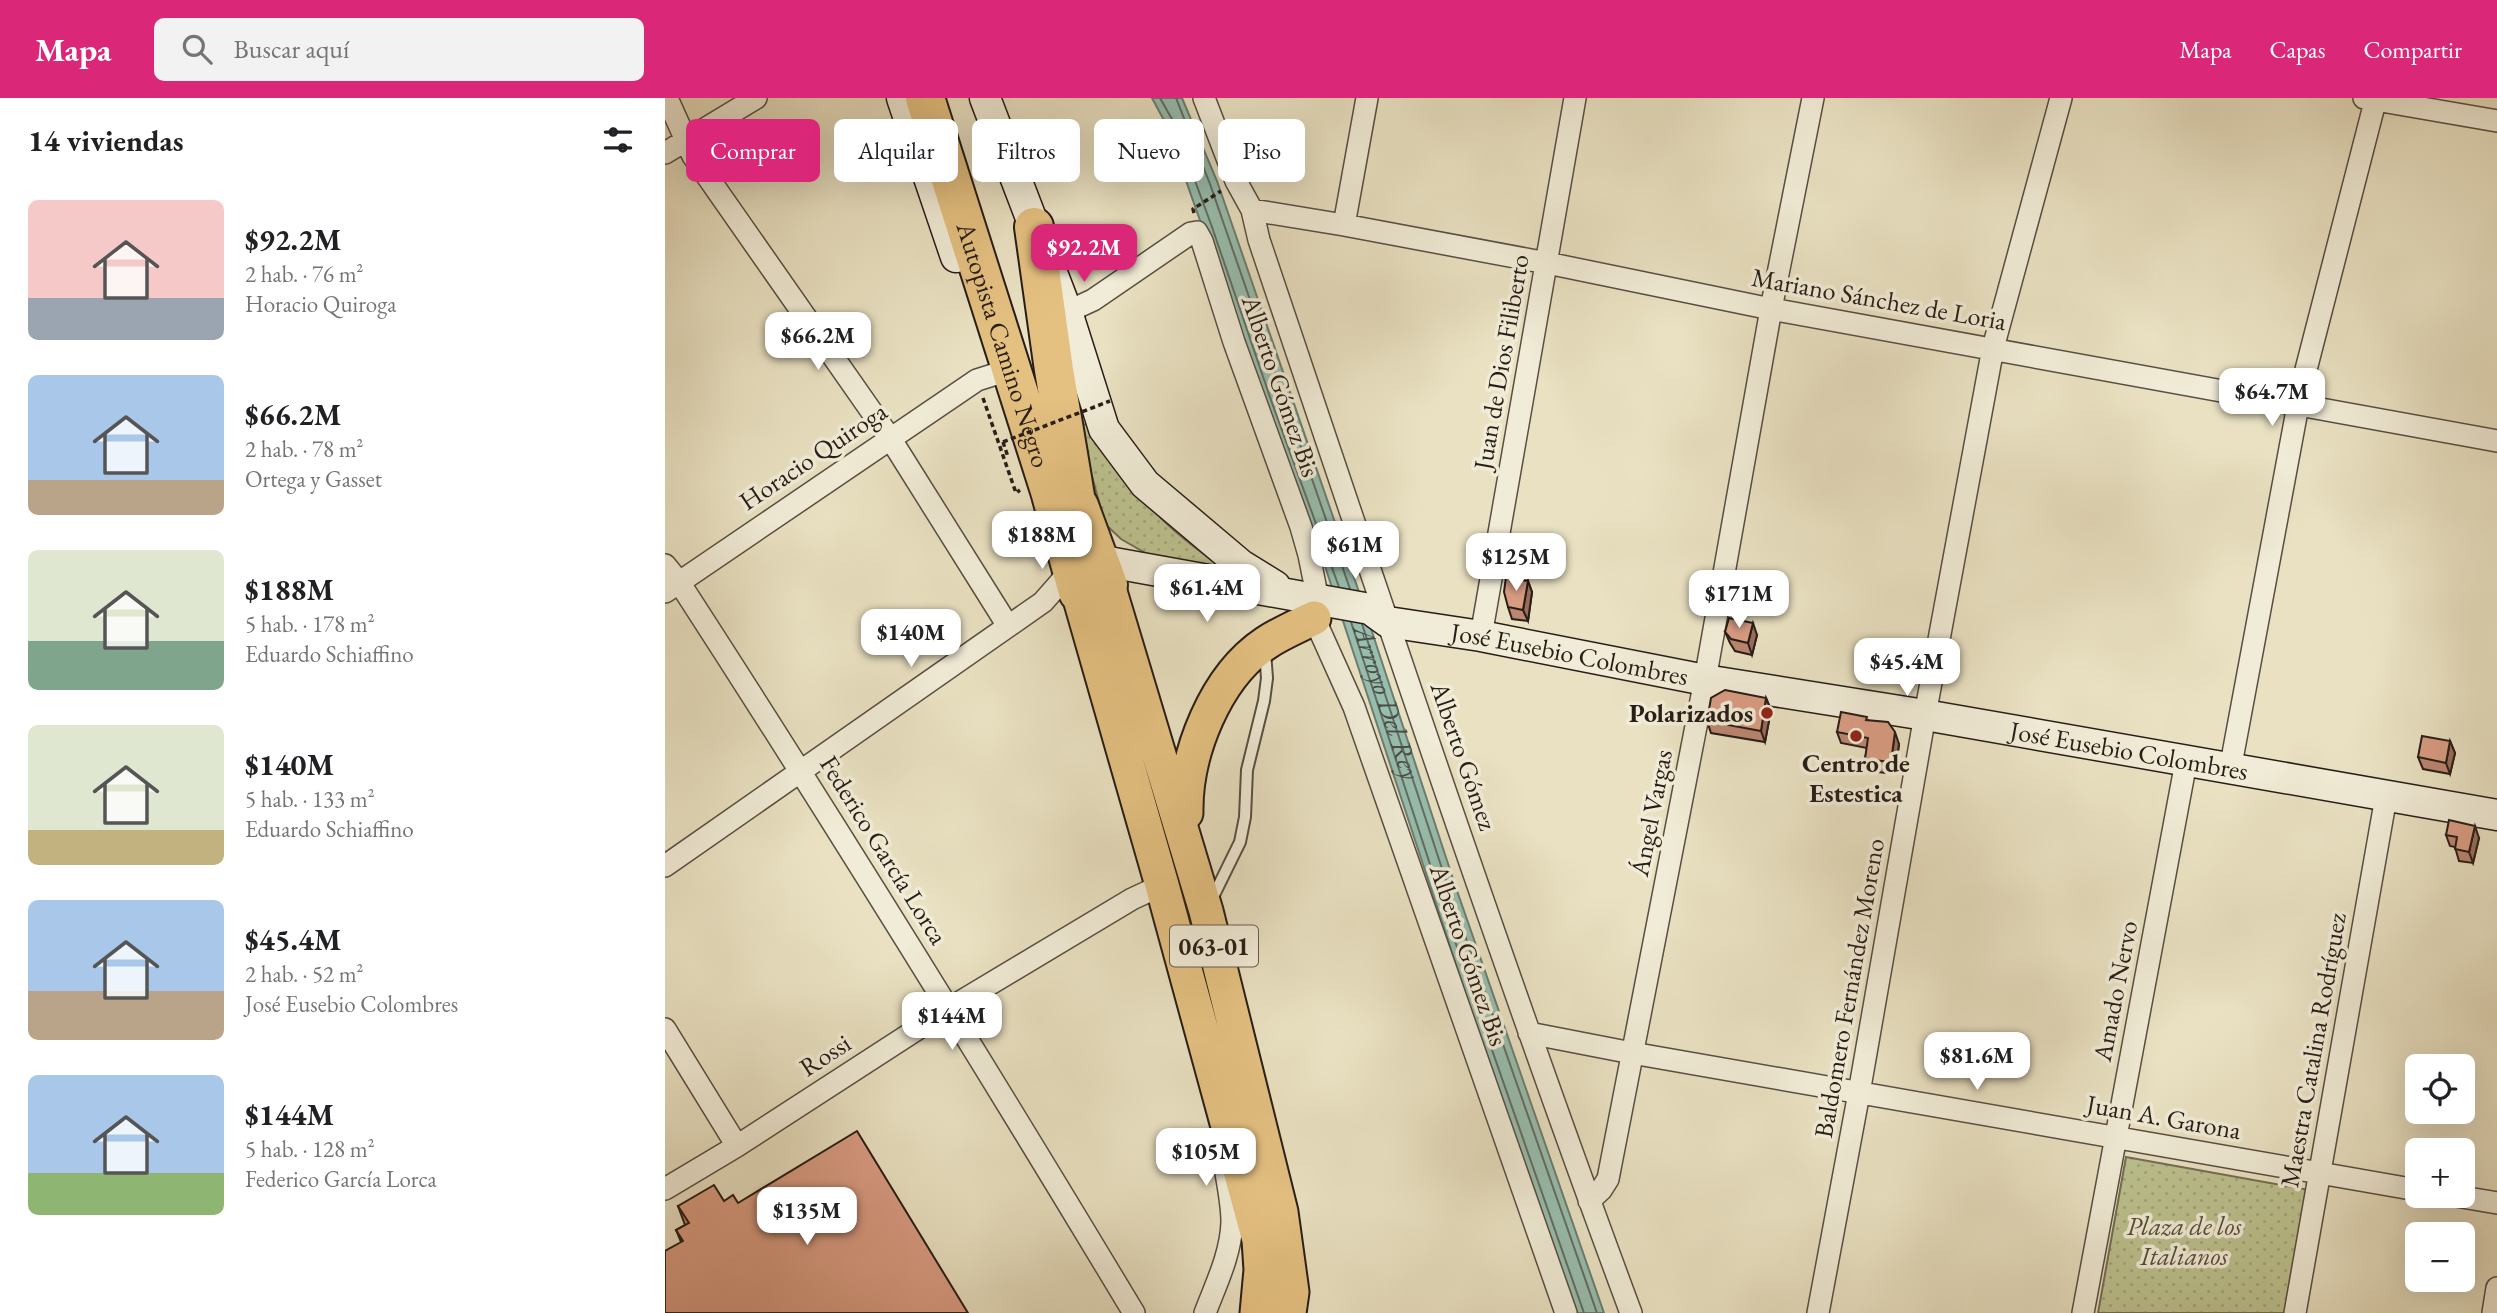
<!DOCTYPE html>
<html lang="es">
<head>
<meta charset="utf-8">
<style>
  :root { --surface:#fff; --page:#f2f2f2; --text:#202124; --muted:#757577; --accent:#db2777 }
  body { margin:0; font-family:"EB Garamond",serif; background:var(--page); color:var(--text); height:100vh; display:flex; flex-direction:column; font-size:26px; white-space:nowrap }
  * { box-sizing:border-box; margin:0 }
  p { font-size:23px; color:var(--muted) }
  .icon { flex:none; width:38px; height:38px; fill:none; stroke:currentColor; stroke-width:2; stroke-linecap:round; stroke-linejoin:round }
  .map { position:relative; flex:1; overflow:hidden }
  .panel { display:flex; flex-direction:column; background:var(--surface); width:665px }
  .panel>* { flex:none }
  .hud { position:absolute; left:21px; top:21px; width:665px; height:63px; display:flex; gap:14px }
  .fabs { position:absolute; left:1740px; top:956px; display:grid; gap:14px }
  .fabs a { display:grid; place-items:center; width:70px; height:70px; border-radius:10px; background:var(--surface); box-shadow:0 7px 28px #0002; font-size:35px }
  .price { position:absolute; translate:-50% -60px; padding:0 16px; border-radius:14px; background:#fff; color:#222; font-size:23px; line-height:46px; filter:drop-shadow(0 2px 4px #0008) }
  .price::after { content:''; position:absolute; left:50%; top:42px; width:21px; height:16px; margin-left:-10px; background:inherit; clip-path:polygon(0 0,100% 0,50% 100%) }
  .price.selected { background:var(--accent); color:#fff }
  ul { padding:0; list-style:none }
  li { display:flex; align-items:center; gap:21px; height:175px; padding:0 28px }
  li span { display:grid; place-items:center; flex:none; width:196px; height:140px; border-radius:10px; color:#555 }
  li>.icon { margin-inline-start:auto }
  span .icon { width:84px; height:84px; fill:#fffc; stroke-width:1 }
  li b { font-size:30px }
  h2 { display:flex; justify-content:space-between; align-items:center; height:84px; padding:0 28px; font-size:30px }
  .pill { padding:0 24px; border-radius:10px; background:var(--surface); box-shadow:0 7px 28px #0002; font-size:24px; line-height:63px }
  .pill.selected { background:var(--accent); color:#fff }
  header { display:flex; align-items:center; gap:42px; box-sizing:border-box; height:98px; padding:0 35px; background:var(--accent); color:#fff }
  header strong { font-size:33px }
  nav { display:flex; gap:38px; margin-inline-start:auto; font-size:24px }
  .search { width:490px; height:63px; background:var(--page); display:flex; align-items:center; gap:18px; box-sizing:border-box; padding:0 24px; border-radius:10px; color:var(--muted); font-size:26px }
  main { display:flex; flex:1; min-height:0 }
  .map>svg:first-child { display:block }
  .park { fill:url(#park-dots); stroke:#726f53; stroke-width:2 }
  .water { fill:#98beaf; stroke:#6b7e72; stroke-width:2 }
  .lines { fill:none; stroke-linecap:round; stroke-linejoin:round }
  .shore { stroke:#606e63; stroke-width:2 }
  .lane-casing { stroke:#584e42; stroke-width:14 }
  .street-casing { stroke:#584e42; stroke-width:24 }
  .secondary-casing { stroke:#281d17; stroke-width:33 }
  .primary-casing { stroke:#281d17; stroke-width:37 }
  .highway-casing { stroke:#281d17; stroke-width:42 }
  .path { stroke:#281d17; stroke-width:3.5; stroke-dasharray:5 3.5; stroke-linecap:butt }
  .lane { stroke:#f1ecd7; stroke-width:10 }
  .street { stroke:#f1ecd7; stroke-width:21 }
  .secondary { stroke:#f1ecd7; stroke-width:30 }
  .primary { stroke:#e4c081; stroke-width:33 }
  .highway { stroke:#e4c081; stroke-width:38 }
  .path-bridge { stroke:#281d17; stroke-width:3.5; stroke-dasharray:5 3.5; stroke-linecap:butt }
  .wall { fill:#bb8671; stroke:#281d17; stroke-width:2 }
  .shaded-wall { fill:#986d5c; stroke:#281d17; stroke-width:2 }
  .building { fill:#d99c83; stroke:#281d17; stroke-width:2 }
  .poi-dot { fill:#8f2418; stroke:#f1ecd7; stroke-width:2.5 }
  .labels { text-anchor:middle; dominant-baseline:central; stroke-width:7; stroke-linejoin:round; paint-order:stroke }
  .shield { fill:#f1ecd7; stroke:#645b51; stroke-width:2 }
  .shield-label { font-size:24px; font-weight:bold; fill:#281d17 }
  .street-label { font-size:26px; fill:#281d17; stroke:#f1ecd7 }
  .poi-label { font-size:26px; font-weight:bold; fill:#281d17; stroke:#f1ecd7; text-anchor:end }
  .park-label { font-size:26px; font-style:italic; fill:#544e3b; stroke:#f1ecd7 }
  .water-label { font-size:28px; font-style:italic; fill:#4a4d45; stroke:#f1ecd7 }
</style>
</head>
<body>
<header>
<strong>Mapa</strong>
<div class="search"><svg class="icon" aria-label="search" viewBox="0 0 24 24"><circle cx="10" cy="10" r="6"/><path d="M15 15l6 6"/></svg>Buscar aquí</div>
<nav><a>Mapa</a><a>Capas</a><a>Compartir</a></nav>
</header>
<main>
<section class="panel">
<h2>14 viviendas<svg class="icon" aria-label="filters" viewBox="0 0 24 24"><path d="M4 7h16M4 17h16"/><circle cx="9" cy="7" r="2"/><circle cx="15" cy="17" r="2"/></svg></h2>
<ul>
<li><span style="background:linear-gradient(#f6c9c9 70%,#9aa5b1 0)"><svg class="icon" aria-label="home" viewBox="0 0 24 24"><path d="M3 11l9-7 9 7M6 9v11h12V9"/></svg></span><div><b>$92.2M</b><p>2 hab. · 76 m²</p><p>Horacio Quiroga</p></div></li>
<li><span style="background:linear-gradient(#a9c7e8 75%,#b9a48a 0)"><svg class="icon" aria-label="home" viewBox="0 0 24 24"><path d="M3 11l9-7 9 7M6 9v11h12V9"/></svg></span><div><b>$66.2M</b><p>2 hab. · 78 m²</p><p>Ortega y Gasset</p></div></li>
<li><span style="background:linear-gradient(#dfe7d0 65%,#7fa58c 0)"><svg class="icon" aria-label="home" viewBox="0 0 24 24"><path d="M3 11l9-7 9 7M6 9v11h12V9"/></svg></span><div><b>$188M</b><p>5 hab. · 178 m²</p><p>Eduardo Schiaffino</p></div></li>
<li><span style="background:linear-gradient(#dfe7d0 75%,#c2b280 0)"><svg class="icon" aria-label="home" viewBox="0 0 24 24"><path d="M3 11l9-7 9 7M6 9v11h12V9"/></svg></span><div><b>$140M</b><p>5 hab. · 133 m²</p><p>Eduardo Schiaffino</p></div></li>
<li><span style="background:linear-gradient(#a9c7e8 65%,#b9a48a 0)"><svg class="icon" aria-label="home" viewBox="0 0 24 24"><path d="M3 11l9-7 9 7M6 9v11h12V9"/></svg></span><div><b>$45.4M</b><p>2 hab. · 52 m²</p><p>José Eusebio Colombres</p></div></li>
<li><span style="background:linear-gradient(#a9c7e8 70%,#8fb573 0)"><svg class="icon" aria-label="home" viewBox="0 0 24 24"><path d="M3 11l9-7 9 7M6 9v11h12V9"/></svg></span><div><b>$144M</b><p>5 hab. · 128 m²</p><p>Federico García Lorca</p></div></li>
</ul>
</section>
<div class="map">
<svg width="1832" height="1215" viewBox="0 0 1832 1215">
  <defs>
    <pattern id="park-dots" width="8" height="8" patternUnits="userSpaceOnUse" patternTransform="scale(1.75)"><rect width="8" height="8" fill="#bcc18f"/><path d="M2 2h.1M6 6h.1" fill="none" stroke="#a2a57b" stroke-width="1.8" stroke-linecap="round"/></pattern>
  </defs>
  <rect width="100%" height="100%" fill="#e9e1c2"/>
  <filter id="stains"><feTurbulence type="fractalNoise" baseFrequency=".00286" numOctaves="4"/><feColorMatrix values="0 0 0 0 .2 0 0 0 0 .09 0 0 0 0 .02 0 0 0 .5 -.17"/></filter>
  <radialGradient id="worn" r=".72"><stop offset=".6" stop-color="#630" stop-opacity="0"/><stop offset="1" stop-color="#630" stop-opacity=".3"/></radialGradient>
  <path class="park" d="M423,326C445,357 465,389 492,416C515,440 542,458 568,478L491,461L456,441L440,426L413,327Z
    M1461,1059L1644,1092L1622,1215H1433Z"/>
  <path class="water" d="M487,0H517L552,83L694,494L790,787L939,1215H912L799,891L657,459L599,304L501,26Z"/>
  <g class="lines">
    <g class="shore">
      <path d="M495,0L508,23L547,129L606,302L674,489"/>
      <path d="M511,0L545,86L685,491"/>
      <path d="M686,524L805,889L919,1215"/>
      <path id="s1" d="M697,526L783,789L932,1215"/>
    </g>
    <defs>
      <path id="lane" d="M547,801L575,744L580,719L582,672L599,603L602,580L600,554"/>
      <path id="street" d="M2,0L28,58L225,340L343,528
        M539,0L571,83L587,112L594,142C715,501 834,860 966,1215
        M1699,0L1832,23
        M0,55L91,0
        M587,112L679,127L882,165L1106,211L1832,343
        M679,127L702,0
        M402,214L428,202L526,135L532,134L537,143L569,244L636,429L644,457L653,502
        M0,467L14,484C170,725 321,969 469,1215
        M0,494L312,282L331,276
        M649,520L689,609L901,1215
        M816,538L910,0
        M1565,672L1636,291L1711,0
        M0,768L378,504L407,471
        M0,931L72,1048
        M864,935L967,955L1752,1092
        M0,1091L72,1048L285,910L467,801L497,787
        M1785,1097L1832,1105
        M924,1103L936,1092L943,1081L1040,582L1106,211L1148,0
        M540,1215C551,1186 566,1156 567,1124C567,1104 562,1083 559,1063
        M1153,1215L1194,995L1260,617L1328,250L1396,0
        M1418,1215L1521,664
        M1630,1215L1721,699
        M1828,1215L1832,1190"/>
      <g id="secondary">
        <path d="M237,0L291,159"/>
        <path d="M320,0L402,214L439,331L480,386L576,467L610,488"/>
        <path id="s2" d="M416,466L433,463L449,465L705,511L723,524L816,538L1040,582L1260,617L1832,717"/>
      </g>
      <path id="primary" d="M443,487L541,813L616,1114L627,1194L624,1215
        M413,494L497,787L594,1142L596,1172L592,1215
        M521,715C520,656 550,579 601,545C616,535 633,528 649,520"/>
      <g id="highway">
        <path id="s3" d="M260,0L385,393L413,494"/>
        <path d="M369,129L389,272L410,398"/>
        <path d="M414,408L443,487"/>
      </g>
    </defs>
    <use href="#lane" class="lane-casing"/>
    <use href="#street" class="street-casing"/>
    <use href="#secondary" class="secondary-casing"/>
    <use href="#primary" class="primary-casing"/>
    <use href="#highway" class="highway-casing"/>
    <path class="path" d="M529,115L528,111L556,93
      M318,300L351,395L355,392
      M338,344L343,359"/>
    <use href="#lane" class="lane"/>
    <use href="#street" class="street"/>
    <use href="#secondary" class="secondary"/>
    <use href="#primary" class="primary"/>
    <use href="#highway" class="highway"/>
    <path class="path-bridge" d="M338,344L445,303"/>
  </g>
  <path class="wall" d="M863,483L867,494L863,523L847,521L843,509Z
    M1060,534L1092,537L1087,557L1070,553L1065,545Z
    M1101,600L1106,612L1100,644L1046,635L1042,623Z
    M1203,622L1234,646L1230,676L1204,673L1200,661L1202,650L1176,645L1172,634Z
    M1785,643L1790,655L1785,676L1758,671L1753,659Z
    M1781,737L1814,740L1808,765L1794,763L1790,749L1785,748Z
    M59,1103L73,1105L16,1144L11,1132L20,1127L13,1108Z"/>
  <path class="shaded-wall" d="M863,483L867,494L863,523L858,512Z
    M1088,525L1092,537L1087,557L1083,545Z
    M1101,600L1106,612L1100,644L1096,633Z
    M1230,634L1234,646L1230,676L1226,664Z
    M1785,643L1790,655L1785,676L1781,665Z
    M1810,728L1814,740L1808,765L1804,754Z"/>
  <path class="building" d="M841,479L863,483L858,512L843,509L839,494Z
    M1064,520L1088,525L1083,545L1066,541L1060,534Z
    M1060,592L1101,600L1096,633L1042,623L1046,600Z
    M1176,614L1202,619L1201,622L1223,624L1230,634L1226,664L1200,661L1203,640L1172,634Z
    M1757,638L1785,643L1781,665L1753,659Z
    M1784,722L1810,728L1804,754L1790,751L1792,739L1781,737Z
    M192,1033L303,1215H0V1153L18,1143L11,1132L24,1125L13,1108L49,1087L59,1103L68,1097L73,1105Z"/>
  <g class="poi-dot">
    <circle cx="1102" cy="615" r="7"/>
    <circle cx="1191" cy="638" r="7"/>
  </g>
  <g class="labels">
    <rect class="shield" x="505" y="827.5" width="88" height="41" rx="5"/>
    <g class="shield-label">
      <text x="549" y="848">063-01</text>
    </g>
    <g class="street-label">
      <text transform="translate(1214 201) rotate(10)">Mariano Sánchez de Loria</text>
      <text stroke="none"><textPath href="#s3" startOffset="259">Autopista Camino Negro</textPath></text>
      <text transform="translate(836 264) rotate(-80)">Juan de Dios Filiberto</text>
      <text transform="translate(616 288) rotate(71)">Alberto Gómez Bis</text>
      <text transform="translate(148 358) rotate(-34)">Horacio Quiroga</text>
      <text stroke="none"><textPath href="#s2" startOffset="500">José Eusebio Colombres</textPath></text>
      <text stroke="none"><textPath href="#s2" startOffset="1068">José Eusebio Colombres</textPath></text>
      <text transform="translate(799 658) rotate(71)">Alberto Gómez</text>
      <text transform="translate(986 715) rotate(-79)">Ángel Vargas</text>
      <text transform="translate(219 752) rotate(58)">Federico García Lorca</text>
      <text transform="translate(804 857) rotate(71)">Alberto Gómez Bis</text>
      <text transform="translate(1184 890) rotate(-80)">Baldomero Fernández Moreno</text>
      <text transform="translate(1450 893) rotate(-79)">Amado Nervo</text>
      <text transform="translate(1648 952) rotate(-80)">Maestra Catalina Rodríguez</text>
      <text transform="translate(160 957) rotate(-33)">Rossi</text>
      <text transform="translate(1499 1019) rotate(10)">Juan A. Garona</text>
    </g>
    <g class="poi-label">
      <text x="1088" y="615">Polarizados</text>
      <text x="1191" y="665" text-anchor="middle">Centro de<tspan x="1191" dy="30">Estestica</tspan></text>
    </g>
    <g class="park-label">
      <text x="1519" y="1128">Plaza de los<tspan x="1519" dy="30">Italianos</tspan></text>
    </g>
    <g class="water-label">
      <text stroke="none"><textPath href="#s1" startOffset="82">Arroyo Del Rey</textPath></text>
    </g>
  </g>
  <rect width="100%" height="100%" filter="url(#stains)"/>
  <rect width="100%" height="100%" fill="url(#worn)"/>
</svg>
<div class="fabs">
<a><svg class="icon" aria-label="locate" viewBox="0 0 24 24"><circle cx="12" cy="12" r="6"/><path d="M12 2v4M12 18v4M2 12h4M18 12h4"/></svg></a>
<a>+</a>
<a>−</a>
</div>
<b class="price selected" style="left:419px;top:186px">$92.2M</b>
<b class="price" style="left:153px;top:274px">$66.2M</b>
<b class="price" style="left:1607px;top:330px">$64.7M</b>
<b class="price" style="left:377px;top:473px">$188M</b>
<b class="price" style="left:690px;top:483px">$61M</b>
<b class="price" style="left:851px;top:495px">$125M</b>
<b class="price" style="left:542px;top:526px">$61.4M</b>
<b class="price" style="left:1074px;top:532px">$171M</b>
<b class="price" style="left:246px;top:571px">$140M</b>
<b class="price" style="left:1242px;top:600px">$45.4M</b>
<b class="price" style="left:287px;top:954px">$144M</b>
<b class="price" style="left:1312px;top:994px">$81.6M</b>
<b class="price" style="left:541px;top:1090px">$105M</b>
<b class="price" style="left:142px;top:1149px">$135M</b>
<div class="hud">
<a class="pill selected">Comprar</a>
<a class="pill">Alquilar</a>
<a class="pill">Filtros</a>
<a class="pill">Nuevo</a>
<a class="pill">Piso</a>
</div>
</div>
</main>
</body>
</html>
